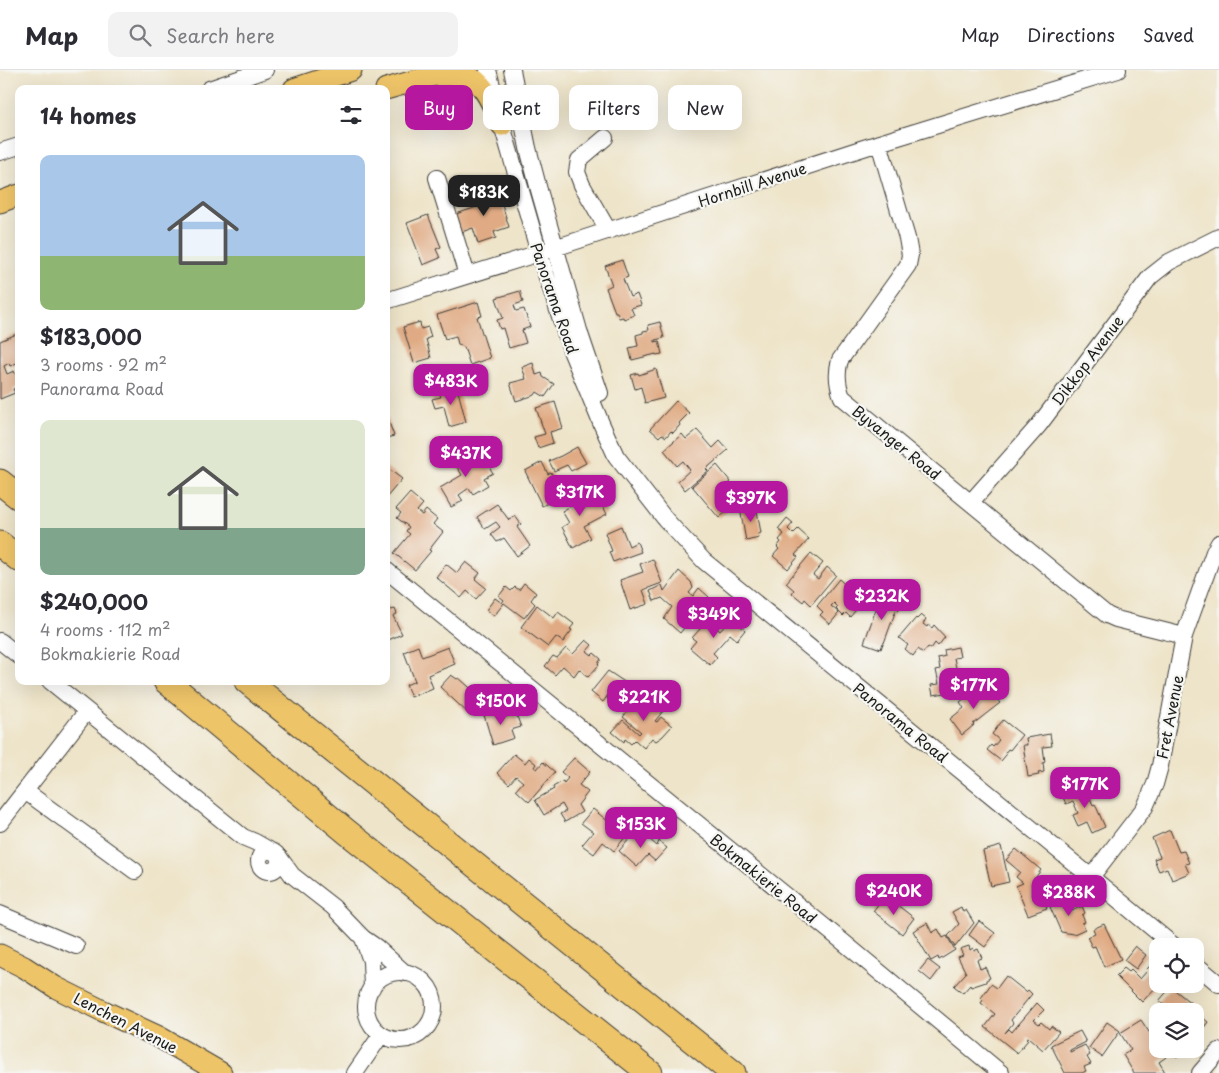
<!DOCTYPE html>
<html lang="en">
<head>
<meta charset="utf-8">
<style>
  :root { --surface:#fff; --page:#f2f2f3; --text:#2b2b33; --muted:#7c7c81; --line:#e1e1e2; --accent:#b5179e }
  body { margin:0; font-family:"Playpen Sans",sans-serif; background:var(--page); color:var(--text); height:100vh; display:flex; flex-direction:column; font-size:19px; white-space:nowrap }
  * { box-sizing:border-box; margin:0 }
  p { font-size:16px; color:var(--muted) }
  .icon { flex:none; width:28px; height:28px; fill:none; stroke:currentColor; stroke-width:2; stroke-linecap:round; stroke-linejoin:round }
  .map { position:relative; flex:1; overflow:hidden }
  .sheet { position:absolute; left:15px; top:15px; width:375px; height:600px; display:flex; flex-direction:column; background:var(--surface); border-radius:10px; box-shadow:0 5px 20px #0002 }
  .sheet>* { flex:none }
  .hud { position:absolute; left:405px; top:15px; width:475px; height:45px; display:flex; gap:10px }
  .controls { position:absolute; left:1149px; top:868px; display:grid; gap:10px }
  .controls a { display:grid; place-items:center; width:55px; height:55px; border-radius:10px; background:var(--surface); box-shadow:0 5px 20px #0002; font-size:25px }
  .price { position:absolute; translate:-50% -42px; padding:0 11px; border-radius:10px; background:var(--accent); color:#fff; font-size:16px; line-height:32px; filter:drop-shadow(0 1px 2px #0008) }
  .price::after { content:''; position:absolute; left:50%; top:30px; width:15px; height:11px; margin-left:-8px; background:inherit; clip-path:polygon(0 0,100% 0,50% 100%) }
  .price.active { background:#222; color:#fff }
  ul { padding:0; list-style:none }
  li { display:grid; align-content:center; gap:10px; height:265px; padding:0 25px }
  li span { display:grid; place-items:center; height:155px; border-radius:10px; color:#555 }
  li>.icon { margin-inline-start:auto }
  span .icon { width:90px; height:90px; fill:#fffc; stroke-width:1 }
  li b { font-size:21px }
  h2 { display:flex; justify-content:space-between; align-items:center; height:60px; padding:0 25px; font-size:21px }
  .tag { padding:0 18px; border-radius:10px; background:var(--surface); box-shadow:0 5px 20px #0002; font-size:18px; line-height:45px }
  .tag.active { background:var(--accent); color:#fff }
  header { display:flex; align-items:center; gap:30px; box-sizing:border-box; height:70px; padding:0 25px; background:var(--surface); border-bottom:1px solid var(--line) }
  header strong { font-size:24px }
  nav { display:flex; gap:28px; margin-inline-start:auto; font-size:18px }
  .search { width:350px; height:45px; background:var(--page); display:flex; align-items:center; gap:12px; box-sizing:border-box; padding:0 18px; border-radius:10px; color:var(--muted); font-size:19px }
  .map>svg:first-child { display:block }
  .building { fill:#e0ab84 }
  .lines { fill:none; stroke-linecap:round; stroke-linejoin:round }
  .minor-casing { stroke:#3c3a36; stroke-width:18 }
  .major-casing { stroke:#3c3a36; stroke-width:23 }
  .highway-casing { stroke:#3c3a36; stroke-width:27 }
  .minor { stroke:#fff; stroke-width:16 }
  .major { stroke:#eec469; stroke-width:21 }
  .highway { stroke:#eec469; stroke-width:25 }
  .labels { text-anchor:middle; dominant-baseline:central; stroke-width:4.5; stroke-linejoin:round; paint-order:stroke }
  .street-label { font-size:15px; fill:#1c1c1c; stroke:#f6f6f2 }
</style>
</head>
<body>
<header>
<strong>Map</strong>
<div class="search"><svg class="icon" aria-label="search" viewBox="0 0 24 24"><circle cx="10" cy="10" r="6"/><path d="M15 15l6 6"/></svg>Search here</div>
<nav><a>Map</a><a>Directions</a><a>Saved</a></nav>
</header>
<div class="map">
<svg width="1219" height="1003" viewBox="0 0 1219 1003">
  <rect width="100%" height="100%" fill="#f6f6f2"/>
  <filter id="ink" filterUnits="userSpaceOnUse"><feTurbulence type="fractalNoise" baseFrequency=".02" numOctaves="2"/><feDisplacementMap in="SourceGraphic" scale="10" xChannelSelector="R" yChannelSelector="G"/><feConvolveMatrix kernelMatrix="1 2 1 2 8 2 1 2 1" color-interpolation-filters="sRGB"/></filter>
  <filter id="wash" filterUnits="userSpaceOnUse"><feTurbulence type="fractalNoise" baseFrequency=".0096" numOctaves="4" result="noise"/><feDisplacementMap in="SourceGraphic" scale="20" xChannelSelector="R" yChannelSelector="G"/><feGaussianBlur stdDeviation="1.12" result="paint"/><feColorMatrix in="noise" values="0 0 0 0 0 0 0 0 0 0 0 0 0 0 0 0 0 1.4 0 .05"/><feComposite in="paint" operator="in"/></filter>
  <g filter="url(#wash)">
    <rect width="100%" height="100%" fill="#eee4c9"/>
    <g id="blocks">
      <path class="building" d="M497,118L509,157L494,162L496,168L478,174L473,158L459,163L453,145L480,136L476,124Z
        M428,145L441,177L436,179L440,188L423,195L407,153Z
        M622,190L628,207L623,209L630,227L637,224L641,235L631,238L634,245L624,249L623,247L619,248L617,242H615L606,218L612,215L605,196Z
        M520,221L523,232L514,235L516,241L524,239L530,257L522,260L526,273L509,278L503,258L500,259L497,250L503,248L496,228Z
        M478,232L482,246L477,247L490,288L470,295L464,277L458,274L456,266L445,269L437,245Z
        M420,252L421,259L428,257L431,267L426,269L431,288L414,293L403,257Z
        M660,252L664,268L655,270V272L659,271L662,284L656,285V284L632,290L629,278L638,276L636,265L643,263V261L649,260L648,255Z
        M19,263V292L10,296L9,293L4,296L7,304L14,301L19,312V317L13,319L15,323L0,329V271Z
        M533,293L536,305L542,303L543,307L554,314L545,327L537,322L535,325L516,331L510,313L526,309L522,297Z
        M656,299L664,328L645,333L641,317L635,319L631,305L638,303L639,305Z
        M457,317L466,352L449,357L444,336L435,338L432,329L441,327L439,322Z
        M676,331L689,343L679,353L680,355L673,363L671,361L666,367L662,364L659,367L650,359Z
        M555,332L563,358L550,362L553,373L538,378L534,367L545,364L536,338Z
        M386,344L394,366L386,368Z
        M697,360L713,378L720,371L728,380L706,399L708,401L685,420L678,411L690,400L683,391L677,396L664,380L682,364L686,369Z
        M577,377L586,393L571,401L567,395L554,401L549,391L561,386Z
        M465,378L475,395L484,389L493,403L484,408L488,415L473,424L469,418L459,425L463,431L451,437L440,418L462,405L451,387Z
        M542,392L548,404L551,402L558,417L556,418L560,427L542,436L525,401Z
        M717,395L731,412L720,421L726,427L725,428L727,431L735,425L739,429L734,434V435L719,448L692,416Z
        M386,397L402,409L386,428Z
        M579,417L589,437L600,431L607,444L584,456L591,468L573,478L562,457L569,453L562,441L573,435L567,423Z
        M410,423L423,434L417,441L422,445L426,440L437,449L433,454L443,462L429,480L431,481L415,500L394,483L410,464L406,461L409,457L397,448L401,443L396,439Z
        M497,434L509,450L515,446L521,454L517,457L530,476L517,486L504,468L497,472L491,464L500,457L496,452L485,459L477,447Z
        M756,435L761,463L758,464L759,468L746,471L740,438Z
        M787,448L793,453L788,459L793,464L798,459L809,469L795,485L798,487L788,499L773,486L779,479L777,477L781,472L779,470L784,464L778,459Z
        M621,456L629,476L637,472L641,482L613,492L609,482L612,481L605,463Z
        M811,483L823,493L813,505L818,509L827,497L836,505L811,535L805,529L803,532L792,523L794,520L786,513Z
        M653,489L662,513L643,520L648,534L630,540L620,510L643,502L640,494Z
        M466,492L480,503L475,509L486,518L476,529L467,521L461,528L436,507L446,494L457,503Z
        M679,501L691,512L693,518L689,523L693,526L699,518L709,527L680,563L664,549L672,537L662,528L654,531L650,521L662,515L664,521Z
        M839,509L852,521L849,524L861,534L850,547L846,543L843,546L836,539L838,537L834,533L831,536L839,543L830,554L820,545L823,542L817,536Z
        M524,513L536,523L531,530L535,534L524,548L504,533L494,546L486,540L495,528L502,533L504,530L499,526L506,517L511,521L515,517L519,520Z
        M884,524L902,530L898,541L896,540L884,573H883L881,579L864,573L879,531L881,532Z
        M388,535L391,540L395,539L397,544L393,546L402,564L386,571V536Z
        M537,535L554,548L558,542L574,554L570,559L572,560L563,572L556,567L548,577L521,557Z
        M921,545L926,549L923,554L927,557L928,555L932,558L934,555L945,567L938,576L935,573L931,579L928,577L923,583L918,579L913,586L905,579L908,575L899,568L916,548L917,549Z
        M732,548L745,560L737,570L730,564L713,583L717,587L710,595L690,578L696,571L692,568L708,550L720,561Z
        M586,570L592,575L587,581L592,585L594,583L601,589L598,594L599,595L588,607L579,599L574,606L563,596L555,605L545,596L553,586L557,588L566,578L573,584Z
        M418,576L422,587L448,577L455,594L428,605L433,618L411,627L406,615L415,611L404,582Z
        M958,577L960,587L954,588L959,613L951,614L952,622L933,625L931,615L939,614L936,600L940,599L938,588L945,586L944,580Z
        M608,601L626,613L624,615L630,620L617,636L607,628L609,626L608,625L603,632L591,622Z
        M451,605L457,609L459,608L478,625L482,621L488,627L471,646L440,617Z
        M978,618L984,626L990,621L1000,633L973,654L974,655L962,665L950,649L964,638L960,632Z
        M653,622L668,635L655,651L657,652L661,647L672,656L662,667L656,671L652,668L644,678L635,670L631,674L625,669L624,672L612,662L623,650L639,664L641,662L623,647L634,634L639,638Z
        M503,639L505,647L516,644L521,657L511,660L514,668L493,675L484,645Z
        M1003,650L1022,665L1010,680L1008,679L1005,683L1006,685L1001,691L987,680L991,675L993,677L999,670L992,664Z
        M1050,664L1052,676L1043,677L1045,692L1043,693L1044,702L1038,703L1039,705L1028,707L1023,675H1027L1026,668Z
        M514,684L525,693L529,688L536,694L534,697L537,699L543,692L555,702L529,732L516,720L523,712L516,706L509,714L497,703Z
        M574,688L590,702L579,715L588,722L578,735L582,742L565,752L560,744L566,741L562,734L544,745L535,730L554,719L553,717L563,711L564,713L568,708L561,702Z
        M1084,714L1093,735L1095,734L1105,757L1092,763L1087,752L1078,756L1073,745L1078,743L1073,731L1066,734L1062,725Z
        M593,739L626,766L614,781L603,772L594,784L582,775L593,762L581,753Z
        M638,759L657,776L659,771L667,778L655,791L648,785L637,797L619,781Z
        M1170,760L1179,782L1184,781L1189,793L1185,794L1189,803L1172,810L1167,798L1159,801L1154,789L1160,787L1152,768Z
        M1001,776L1009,812L991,816L983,781Z
        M1016,779L1041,800L1035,808L1047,838L1028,845L1016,816L1023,813L1016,807L1020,802L1006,790Z
        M1069,824L1074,833L1069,836L1072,841L1082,836L1085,843L1082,845L1085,852L1082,853L1085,859L1074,864L1061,862L1050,837L1067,829L1066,825Z
        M883,828L894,837L896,834L914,848L902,864L873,841Z
        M961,837L963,842L966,840L974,853L955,877L948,866L959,854L952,842Z
        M979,851L995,863L985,877L969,865Z
        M927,853L932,863L938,859L943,868L947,866L955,880L939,890L938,887L931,891L913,861Z
        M1104,854L1121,889L1104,897L1095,876L1092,877L1087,867L1095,863L1093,859Z
        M969,876L970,880L973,878L974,881L978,879L982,888L977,890L980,899L985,897L990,908L986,910V912L971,917L970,915L963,923L954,916L966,903L958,887L963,885L960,879Z
        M1135,876L1146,885L1136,899L1124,890Z
        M1158,888V914H1164L1162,916L1159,914L1142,932L1116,906L1124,898L1129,902L1131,900L1140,909L1147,901L1146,900Z
        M928,890L940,899L931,911L919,901Z
        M1006,906L1026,922L1028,920L1032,924L1011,950L1013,953L1005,963L1009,959L1012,962L1037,933L1044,940L1034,950L1039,954L1041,952L1049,959L1051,956L1059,962L1043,980L1028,967L1026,968L1028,970L1017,983L985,957L995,944L981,933L983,930L981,928L991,914L997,918Z
        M1171,917L1197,938L1195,941H1171L1159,931Z
        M1195,941L1208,952L1199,964L1195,961Z
        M1141,950L1149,962H1155L1158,959V979H1183L1177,987L1172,983L1159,992L1165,1002L1164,1003H1134L1123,985L1131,980L1120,963Z
        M1107,952L1120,961L1102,987L1089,978Z
        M1080,961L1086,972L1070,980V982L1085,975L1090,985L1087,987L1091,994L1084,997L1086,1001L1082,1003H1065L1051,975Z"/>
    </g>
  </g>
  <g filter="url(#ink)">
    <use href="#blocks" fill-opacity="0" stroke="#3c3a36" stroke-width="1"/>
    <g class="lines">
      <defs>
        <path id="minor" d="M488,0L502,55L539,183L572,283L601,353L616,386L666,450L704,491L1091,807L1174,876
          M512,0L528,78L539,120L580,264L600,323
          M209,19L265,0
          M605,68L579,90L577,102L582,115L608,160
          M879,73L907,168L910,185L908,195L840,290C836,303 837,314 842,327L1107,545L1116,549L1184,566
          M0,82L19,76
          M437,108L467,205
          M386,231L539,183L879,73L1118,0
          M971,432L1039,355L1150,207L1169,192L1219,167
          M386,500L842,871L1001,1003
          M0,571L19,586
          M50,611L243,767L255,772L269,780
          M25,721L135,801
          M0,753L87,641
          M259 791a10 10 0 1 1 20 0a10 10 0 1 1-20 0Z
          M279,787L292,805L333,837L363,868L376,877L405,903
          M1091,807L1145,737L1155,714L1160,696L1184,566L1214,482L1219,473
          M0,844L76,876
          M363,868L371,891L372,918
          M1195,894L1219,914
          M366 936a34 34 0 1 1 68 0a34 34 0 1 1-68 0Z
          M355,1003L381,965
          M1200,1003L1219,981"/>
        <path id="major" d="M436,5C445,6 459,4 468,7C485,11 495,41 502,55
          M294,19L351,0
          M386,19L449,1
          M0,132L19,125
          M0,885L24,897L55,917L101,940L159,967L221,1003"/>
        <path id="highway" d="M0,412L19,427
          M0,474L19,489
          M166,611L347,762L650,1003
          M247,611L733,1003"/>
      </defs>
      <use href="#minor" class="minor-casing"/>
      <use href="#major" class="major-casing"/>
      <use href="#highway" class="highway-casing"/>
      <use href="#minor" class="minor"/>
      <use href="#major" class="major"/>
      <use href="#highway" class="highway"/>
    </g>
  </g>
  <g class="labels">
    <g class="street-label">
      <text transform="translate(752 114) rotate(-18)">Hornbill Avenue</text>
      <text transform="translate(555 228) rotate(71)">Panorama Road</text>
      <text transform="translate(1087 290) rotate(-53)">Dikkop Avenue</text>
      <text transform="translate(897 372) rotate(39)">Byvanger Road</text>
      <text transform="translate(1169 647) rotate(-79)">Fret Avenue</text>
      <text transform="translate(901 652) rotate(39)">Panorama Road</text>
      <text transform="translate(764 808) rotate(39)">Bokmakierie Road</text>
      <text transform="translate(126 952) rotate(27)">Lenchen Avenue</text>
    </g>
  </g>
</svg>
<div class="controls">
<a><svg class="icon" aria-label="locate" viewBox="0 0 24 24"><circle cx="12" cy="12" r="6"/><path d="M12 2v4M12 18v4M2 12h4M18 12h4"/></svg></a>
<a><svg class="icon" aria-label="layers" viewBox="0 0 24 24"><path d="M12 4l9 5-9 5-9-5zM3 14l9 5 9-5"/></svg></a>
</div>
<b class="price active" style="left:484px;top:147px">$183K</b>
<b class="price" style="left:451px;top:336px">$483K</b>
<b class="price" style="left:466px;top:408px">$437K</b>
<b class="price" style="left:580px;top:447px">$317K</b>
<b class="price" style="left:751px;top:453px">$397K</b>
<b class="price" style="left:882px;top:551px">$232K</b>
<b class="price" style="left:714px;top:569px">$349K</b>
<b class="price" style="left:974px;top:640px">$177K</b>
<b class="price" style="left:644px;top:652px">$221K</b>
<b class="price" style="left:501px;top:656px">$150K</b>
<b class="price" style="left:1085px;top:739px">$177K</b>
<b class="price" style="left:641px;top:779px">$153K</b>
<b class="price" style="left:894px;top:846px">$240K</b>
<b class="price" style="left:1069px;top:847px">$288K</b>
<div class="hud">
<a class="tag active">Buy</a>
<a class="tag">Rent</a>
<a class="tag">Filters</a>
<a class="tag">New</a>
</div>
<section class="sheet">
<h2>14 homes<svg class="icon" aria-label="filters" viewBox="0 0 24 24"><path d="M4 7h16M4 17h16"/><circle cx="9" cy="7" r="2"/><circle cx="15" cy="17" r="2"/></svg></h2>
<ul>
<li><span style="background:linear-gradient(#a9c7e8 65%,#8fb573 0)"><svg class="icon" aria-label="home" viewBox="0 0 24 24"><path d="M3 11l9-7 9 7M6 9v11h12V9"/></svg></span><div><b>$183,000</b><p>3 rooms · 92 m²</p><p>Panorama Road</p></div></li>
<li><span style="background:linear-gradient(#dfe7d0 70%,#7fa58c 0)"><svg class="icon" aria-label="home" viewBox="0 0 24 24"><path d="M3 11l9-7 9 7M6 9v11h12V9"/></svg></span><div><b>$240,000</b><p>4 rooms · 112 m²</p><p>Bokmakierie Road</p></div></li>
</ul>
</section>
</div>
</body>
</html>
